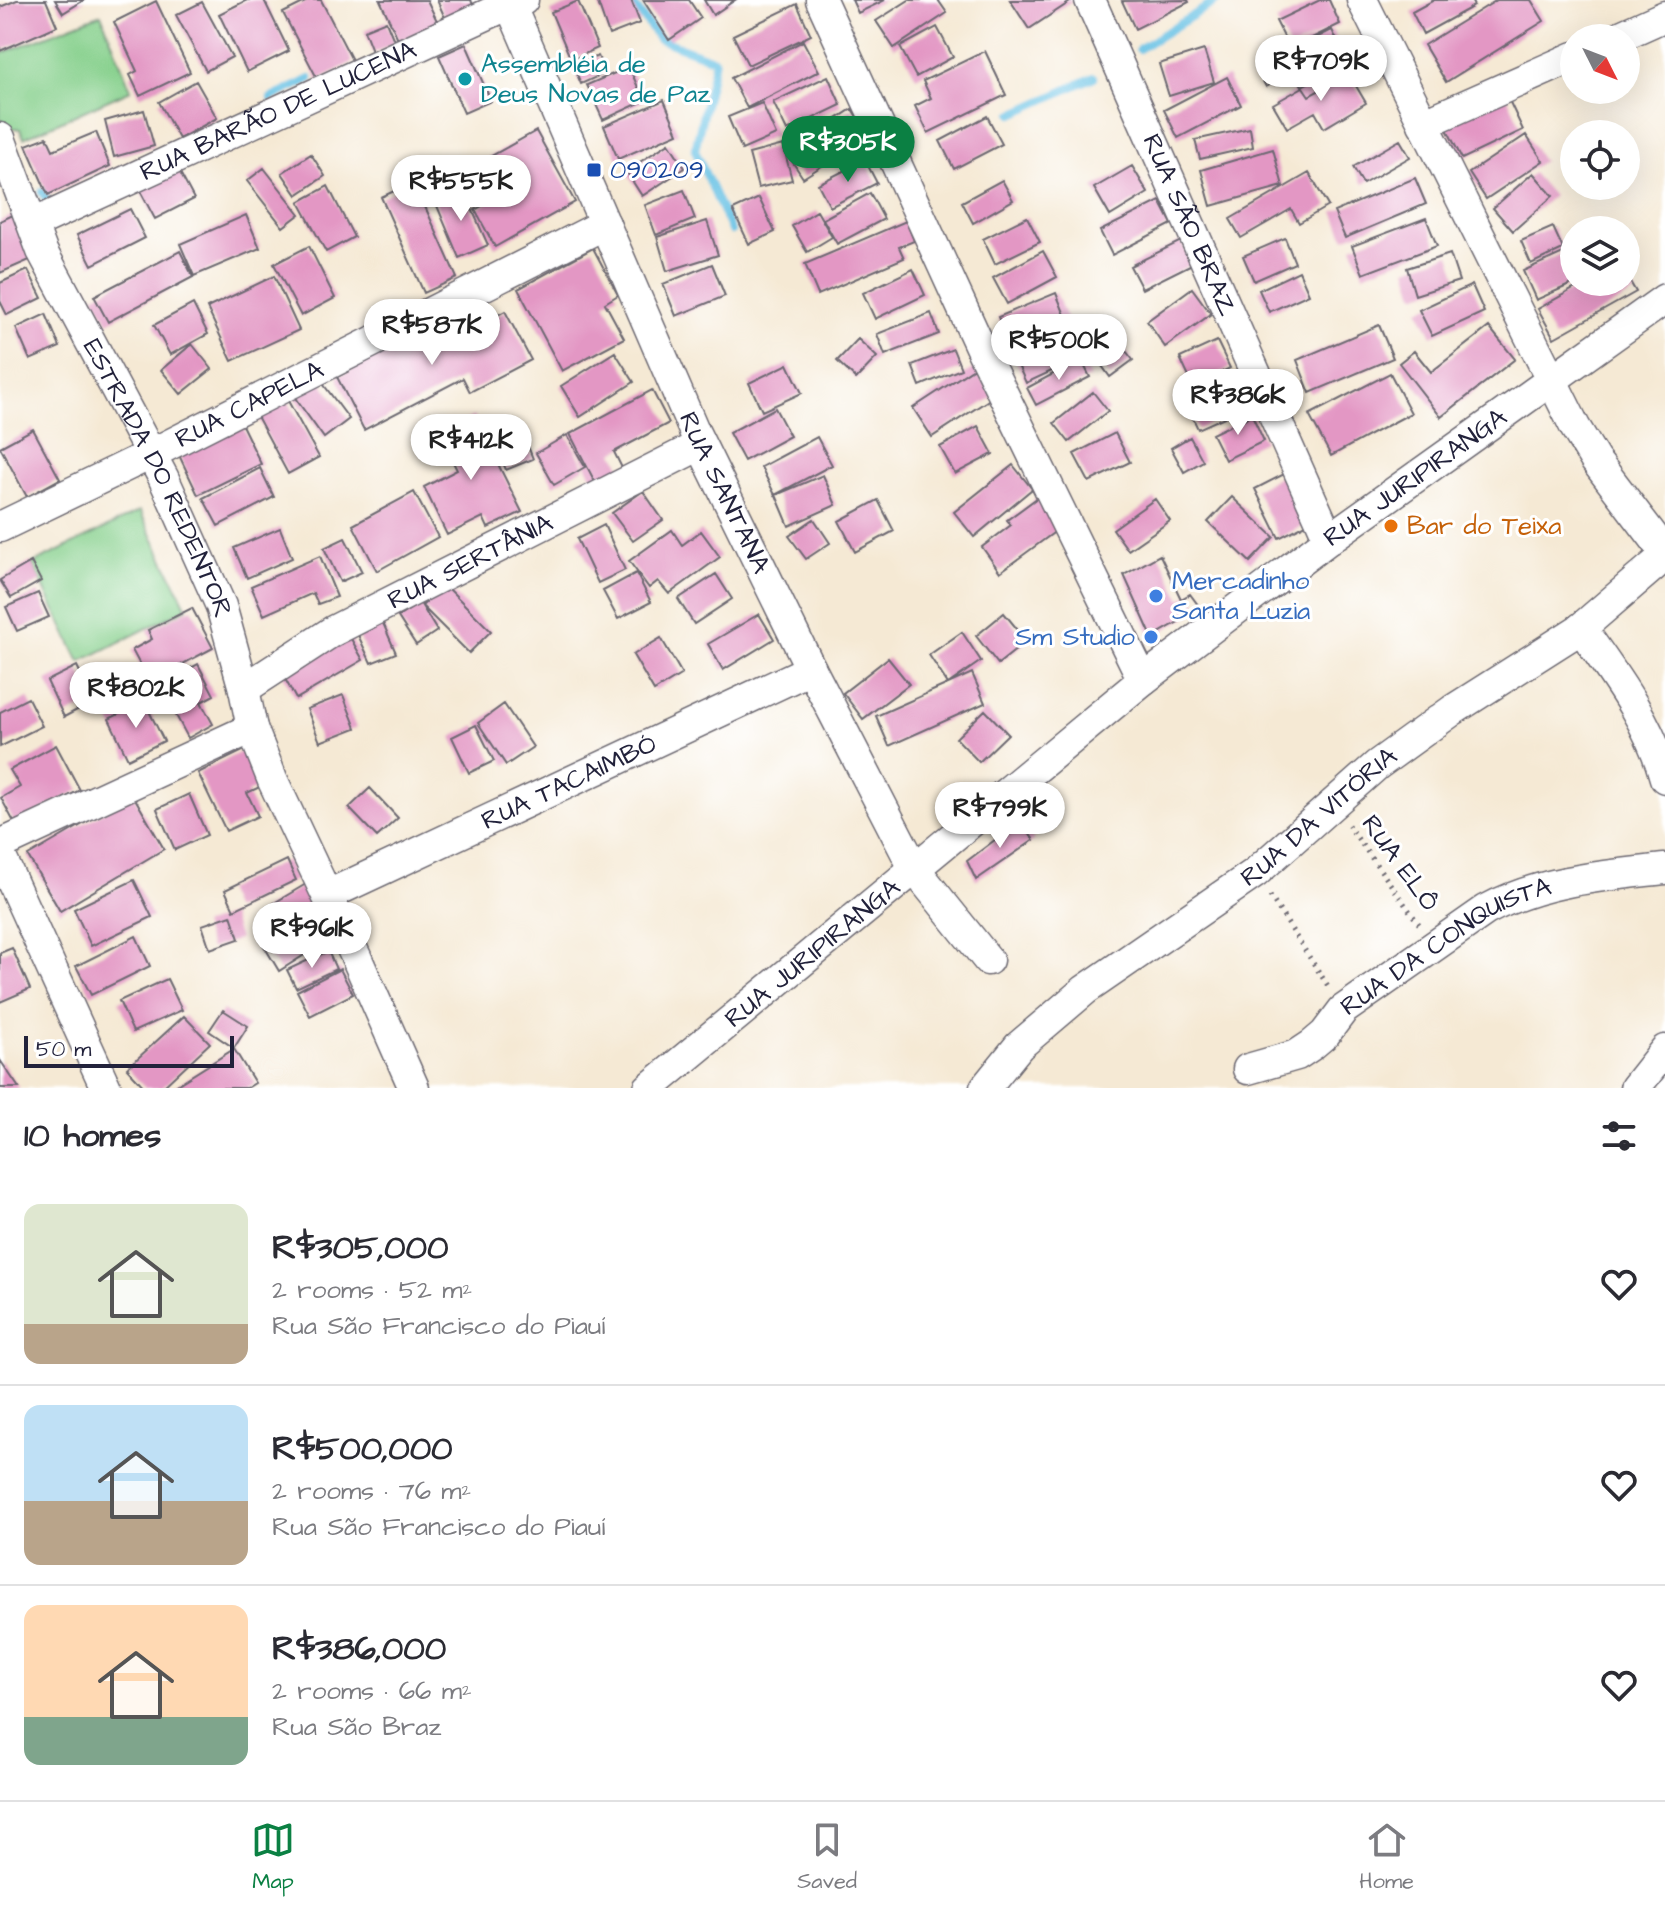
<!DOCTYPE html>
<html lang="en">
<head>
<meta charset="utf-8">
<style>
  :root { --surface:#fff; --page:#f2f2f3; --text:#2b2b33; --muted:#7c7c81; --line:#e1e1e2; --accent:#0b8043 }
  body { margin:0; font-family:"Architects Daughter",sans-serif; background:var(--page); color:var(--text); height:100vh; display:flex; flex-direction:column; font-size:30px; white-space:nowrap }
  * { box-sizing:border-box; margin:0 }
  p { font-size:26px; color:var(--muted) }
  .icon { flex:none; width:44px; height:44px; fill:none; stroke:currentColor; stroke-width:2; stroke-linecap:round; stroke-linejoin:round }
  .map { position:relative; height:1088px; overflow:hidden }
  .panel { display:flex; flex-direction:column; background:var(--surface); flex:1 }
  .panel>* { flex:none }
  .needle { width:52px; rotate:132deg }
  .buttons { position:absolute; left:1560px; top:24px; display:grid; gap:16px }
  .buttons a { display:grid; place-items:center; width:80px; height:80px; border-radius:50%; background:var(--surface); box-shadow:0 8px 32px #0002; font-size:40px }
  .scale { position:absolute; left:24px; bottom:20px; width:210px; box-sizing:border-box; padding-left:8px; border:4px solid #22223b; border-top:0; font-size:22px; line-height:28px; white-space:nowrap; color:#22223b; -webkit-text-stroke:6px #fff; paint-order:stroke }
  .price { position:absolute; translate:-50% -68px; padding:0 18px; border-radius:28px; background:#fff; color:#222; font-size:26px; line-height:52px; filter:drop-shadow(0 2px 4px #0008) }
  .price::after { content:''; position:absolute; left:50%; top:48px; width:24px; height:18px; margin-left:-12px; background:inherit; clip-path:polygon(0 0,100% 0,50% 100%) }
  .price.current { background:var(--accent); color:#fff }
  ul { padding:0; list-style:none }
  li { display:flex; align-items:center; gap:24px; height:200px; padding:0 24px }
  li+li { border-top:2px solid var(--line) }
  li span { display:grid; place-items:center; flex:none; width:224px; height:160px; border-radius:16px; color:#555 }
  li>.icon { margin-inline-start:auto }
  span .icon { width:96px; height:96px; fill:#fffc; stroke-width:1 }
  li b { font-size:34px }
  h2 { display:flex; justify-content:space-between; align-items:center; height:96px; padding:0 24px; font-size:34px }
  .dock { display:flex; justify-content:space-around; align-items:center; height:112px; border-top:2px solid var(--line); background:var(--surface); font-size:22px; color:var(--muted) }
  .dock a { display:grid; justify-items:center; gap:4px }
  .dock .current { color:var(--accent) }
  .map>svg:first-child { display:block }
  .green { fill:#87d08d; stroke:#547964; stroke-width:2 }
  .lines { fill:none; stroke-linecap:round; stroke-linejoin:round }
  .stream { stroke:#66c1e4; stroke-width:8 }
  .building { fill:#e397c4 }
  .minor-casing { stroke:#6c6871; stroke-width:33 }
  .path { stroke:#6c6871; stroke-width:5; stroke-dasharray:2 6; stroke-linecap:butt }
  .minor { stroke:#fff; stroke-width:30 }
  .culture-dot { fill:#0f9aa8; stroke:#fff; stroke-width:3 }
  .transit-dot { fill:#1a4fb4; stroke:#fff; stroke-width:3 }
  .food-dot { fill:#e8710a; stroke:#fff; stroke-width:3 }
  .shop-dot { fill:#3f7fe0; stroke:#fff; stroke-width:3 }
  .labels { text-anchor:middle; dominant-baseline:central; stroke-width:6; stroke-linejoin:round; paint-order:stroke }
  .culture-label { font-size:26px; fill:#0d838f; stroke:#fff; text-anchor:start }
  .street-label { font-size:26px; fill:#22223b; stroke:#fff }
  .transit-label { font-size:26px; fill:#164399; stroke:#fff; text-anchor:start }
  .food-label { font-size:26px; fill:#c56008; stroke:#fff; text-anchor:start }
  .shop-label { font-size:26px; fill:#366cbe; stroke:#fff; text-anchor:start }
</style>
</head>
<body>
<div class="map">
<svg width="1665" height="1088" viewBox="0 0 1665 1088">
  <rect width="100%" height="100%" fill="#fff"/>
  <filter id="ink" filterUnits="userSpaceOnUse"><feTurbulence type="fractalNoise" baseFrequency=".0125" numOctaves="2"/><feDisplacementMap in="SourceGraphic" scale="16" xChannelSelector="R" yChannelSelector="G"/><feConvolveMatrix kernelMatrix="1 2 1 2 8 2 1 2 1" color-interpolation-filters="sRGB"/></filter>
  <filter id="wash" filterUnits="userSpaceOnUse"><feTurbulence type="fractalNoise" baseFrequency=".006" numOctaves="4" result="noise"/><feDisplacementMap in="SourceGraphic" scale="32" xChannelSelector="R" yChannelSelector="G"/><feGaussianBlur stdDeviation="1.8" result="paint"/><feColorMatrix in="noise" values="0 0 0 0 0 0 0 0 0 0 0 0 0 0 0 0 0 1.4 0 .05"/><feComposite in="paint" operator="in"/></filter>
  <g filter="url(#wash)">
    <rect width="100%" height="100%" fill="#f5e9d4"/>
    <path class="green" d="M101,14L131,90L24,138L20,129L7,127L0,119V54Z
      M140,511L187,608L80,662L32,564Z"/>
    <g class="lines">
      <path class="stream" d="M630,0L659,39L715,60L695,150L731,231
        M1139,49L1218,0
        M271,98L310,79
        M1013,114L1094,77
        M42,192L49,204L53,203"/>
    </g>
    <g id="blocks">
      <path class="building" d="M17,0H46L57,26L0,51V7Z
        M55,0H84L63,13Z
        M247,0H264L289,51L247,72L219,14Z
        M309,0H321L353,62L318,80L283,13Z
        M380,0H427L438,23L399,41Z
        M437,0H471L473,5L445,18Z
        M597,0H631L640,23L609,35Z
        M643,0H689L701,18L669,40Z
        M704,0H735L713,15Z
        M852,0H885L858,13Z
        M909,0H938L947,13L894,48L876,21Z
        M1010,0H1073L1029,29Z
        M1188,0L1189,2L1135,29L1122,1Z
        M1320,0H1329L1340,24L1290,49L1276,21Z
        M1434,0H1471L1474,6L1423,34L1412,12Z
        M1497,0H1531L1544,21L1446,82L1424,45Z
        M156,1L190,72L140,96L130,75L137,71L114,22Z
        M578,1L598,48L571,60L551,12Z
        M202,2L232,57L206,71L176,15Z
        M797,4L811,35L748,65L733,35Z
        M386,21L395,43L373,53L364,30Z
        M937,27L953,57L916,77L900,47Z
        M1332,30L1348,63L1302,86L1295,72L1266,87L1256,68Z
        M803,41L819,71L747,108L731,78Z
        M466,44L491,101L464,113L439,56Z
        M1204,50L1214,82L1169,96L1159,64Z
        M985,51L1006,95L928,133L915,106L931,98L923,81Z
        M598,56L605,73L581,84L574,67Z
        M629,67L644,101L603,120L587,85Z
        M1349,74L1366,103L1324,128L1315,112L1287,128L1273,104L1303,87L1309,96Z
        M828,76L841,105L787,131L773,102Z
        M1227,77L1241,105L1178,138L1164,110Z
        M196,81L217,118L179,139L159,102Z
        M1507,96L1523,130L1462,159L1445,125Z
        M664,100L678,133L618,159L604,126Z
        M762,103L776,135L742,150L728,117Z
        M852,109L869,136L803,178L786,152Z
        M144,110L154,146L114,157L105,121Z
        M987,116L1002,144L954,169L940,141Z
        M1250,128L1253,147L1200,159L1195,140Z
        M536,131L575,202L495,247L475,210L489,202L470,168Z
        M96,132L110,166L48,195L26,145L47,137L53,150Z
        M1526,135L1543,161L1486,199L1469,173Z
        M1400,140L1410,157L1363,184L1353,167Z
        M669,143L685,168L642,196L626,171Z
        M783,145L792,180L758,188L749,154Z
        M1273,149L1283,186L1211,206L1201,170Z
        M311,154L325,176L297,195L282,173Z
        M865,160L877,183L830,207L818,184Z
        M1132,166L1148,193L1110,216L1094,188Z
        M264,168L300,214L283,227L247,181Z
        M178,169L194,199L155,219L139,189Z
        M1309,173L1328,206L1299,223L1291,209L1241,238L1230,219Z
        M1533,173L1553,196L1513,231L1493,208Z
        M1415,178L1426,204L1345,238L1334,212Z
        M1002,180L1013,200L973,223L962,202Z
        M414,182L457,278L424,293L381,197Z
        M328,186L354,237L326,252L299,202Z
        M463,189L488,245L459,258L435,201Z
        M684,190L695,219L656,235L645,205Z
        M870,193L884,219L837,244L823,219Z
        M759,198L775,232L749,244L733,210Z
        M1160,201L1172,224L1112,255L1100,231Z
        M130,209L145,238L92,265L77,235Z
        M817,211L832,237L807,252L792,226Z
        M13,215L32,259L0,273V221Z
        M246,215L260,248L194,276L180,244Z
        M1027,217L1040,242L995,264L983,239Z
        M1426,218L1437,246L1363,274L1352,246Z
        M707,221L718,255L667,271L657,237Z
        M906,221L914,241L899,247L904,258L818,295L805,264Z
        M1553,227L1563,249L1531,264L1521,241Z
        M1285,238L1295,263L1254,281L1243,256Z
        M1181,241L1192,264L1142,289L1130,266Z
        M309,246L335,298L301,316L274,264Z
        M593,248L618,295L605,303L624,338L562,371L518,289Z
        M1572,249L1574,283L1536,300L1523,271Z
        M180,251L193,277L108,322L94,296Z
        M1043,251L1057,277L1007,304L993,278Z
        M1450,254L1459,281L1415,295L1407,268Z
        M712,264L725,296L676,316L663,284Z
        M913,269L925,295L875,319L863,293Z
        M28,270L42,298L7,315L0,301V283Z
        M1299,271L1309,294L1269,312L1259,290Z
        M1626,275L1636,292L1554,338L1538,309L1586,282H1626Z
        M274,276L299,330L232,361L207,308Z
        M1472,285L1484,312L1432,336L1419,310Z
        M1192,288L1211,314L1165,347L1147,321Z
        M1056,293L1067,320L1010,345L998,317Z
        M193,304L208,334L170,355L154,325Z
        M505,311L531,360L470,392L463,378L364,430L337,377L446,320L455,338Z
        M931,313L939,334L885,355L877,334Z
        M46,314L60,347L30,360L16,328Z
        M1379,325L1393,358L1310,393L1297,360Z
        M1489,327L1515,359L1441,417L1399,363L1414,351L1431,372Z
        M1068,334L1080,358L1026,383L1015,359Z
        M858,339L877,357L856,379L837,361Z
        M1217,341L1230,368L1193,386L1180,358Z
        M1119,342L1133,360L1110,377L1097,359Z
        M192,344L212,369L181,394L161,370Z
        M953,349L961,369L920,386L912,365Z
        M615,352L634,382L580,417L561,386Z
        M1081,359L1090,377L1036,405L1027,388Z
        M788,364L802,393L762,411L749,383Z
        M974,368L993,397L932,437L913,408Z
        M1390,373L1411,413L1331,456L1309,415Z
        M318,377L349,419L324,438L293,395Z
        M1235,378L1247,407L1198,429L1185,401Z
        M282,390L319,457L288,474L252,407Z
        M652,390L669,423L614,452L622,468L595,482L570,434Z
        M1093,392L1108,411L1069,442L1054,423Z
        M775,408L790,436L744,461L729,433Z
        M1252,415L1264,441L1225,460L1212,434Z
        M474,416L522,512L488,528L483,517L447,535L424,487L457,470L439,434Z
        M240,421L261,464L198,495L177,451Z
        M520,426L533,459L506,470L493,437Z
        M978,426L993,454L955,474L940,447Z
        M33,429L60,479L27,497L0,447Z
        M1115,433L1130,462L1089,482L1074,454Z
        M567,435L585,467L554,485L536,453Z
        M817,437L832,465L775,495L761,467Z
        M1190,437L1203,461L1184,472L1171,448Z
        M1013,465L1032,489L974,537L954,512Z
        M260,468L274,497L218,526L203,498Z
        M1292,470L1316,519L1279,538L1255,489Z
        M823,475L836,505L789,526L776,495Z
        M643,491L663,520L633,541L612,513Z
        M414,492L438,537L377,571L353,525Z
        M1232,497L1274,537L1250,562L1208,522Z
        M1037,498L1060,528L1000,572L982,547L1011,525L1007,520Z
        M1155,499L1170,521L1128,550L1113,529Z
        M878,500L894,531L855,552L839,521Z
        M814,519L830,543L806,559L789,536Z
        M604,525L625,570L598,583L577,539Z
        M280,528L292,558L247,578L234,548Z
        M672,530L682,545L701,531L720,557L669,594L658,581L649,588L629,561Z
        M345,538L362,572L340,582L324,548Z
        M1160,555L1181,599L1190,594L1201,609L1152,637L1124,575Z
        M320,556L337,597L318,604L313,593L264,615L251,586Z
        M31,562L41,581L11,598L0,580Z
        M636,573L651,602L618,619L603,591Z
        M716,574L732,599L694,624L678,599Z
        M444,584L491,631L469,653L422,606Z
        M38,593L49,617L17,631L6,607Z
        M420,603L437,631L416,645L398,617Z
        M192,608L213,648L149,682L132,650L152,639L148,630Z
        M1004,613L1027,641L998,664L976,636Z
        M759,614L774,639L723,670L708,644Z
        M383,623L396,653L371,663L358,635Z
        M346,630L363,660L296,699L279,668Z
        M962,632L981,661L948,684L972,673L985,703L889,746L876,716L948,684L929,655Z
        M661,638L682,674L654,691L633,655Z
        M888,658L909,684L863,719L843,693Z
        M198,664L214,695L201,702L213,724L188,738L160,685Z
        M77,666L94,701L64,717L47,681Z
        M343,695L356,728L320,742L307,709Z
        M28,698L42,726L0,747V712Z
        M144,701L164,741L128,759L109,719Z
        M504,704L533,747L506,765L478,723Z
        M985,710L1008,734L979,762L956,738Z
        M476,725L494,761L469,773L452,737Z
        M56,745L80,790L15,824L1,798L20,787L10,770Z
        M249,748L266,784L247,793L258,816L226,831L198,773Z
        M370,788L398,818L377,837L349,808Z
        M189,794L207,835L175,850L157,809Z
        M133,795L164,849L60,911L28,856Z
        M1020,821L1034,840L976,880L967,861Z
        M287,860L296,880L234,910L225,890Z
        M134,880L152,917L91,946L74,909Z
        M311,881L323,901L290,921L309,952L279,971L261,941L278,932L264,909Z
        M231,915L239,939L210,949L202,925Z
        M136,936L150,966L91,995L76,966Z
        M12,948L30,989L0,1002V953Z
        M328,951L336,969L296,988L287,970Z
        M340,969L353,994L310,1016L297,991Z
        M167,979L182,1010L133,1032L119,1001Z
        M223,1010L248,1026L234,1048L209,1031Z
        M184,1016L210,1043L162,1088H145L127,1068Z
        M234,1049L255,1083L247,1088H172Z
        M0,1060L19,1088H0Z"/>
    </g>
  </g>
  <g filter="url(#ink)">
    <use href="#blocks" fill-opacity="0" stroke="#6c6871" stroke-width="2"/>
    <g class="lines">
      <defs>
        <g id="minor">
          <path id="s1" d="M508,0L695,433L811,669L914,868L988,960"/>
          <path d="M821,0L983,353L1143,680"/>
          <path id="s2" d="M1090,0L1329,539"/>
          <path d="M1362,0L1575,427L1595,460L1665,552"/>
          <path d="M1616,38L1665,16"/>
          <path d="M1423,124L1574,57"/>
          <path id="s3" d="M0,138L42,251L163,477L221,606L244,689L252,728L273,781L357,959L414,1088"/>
          <path id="s4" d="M33,224L501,8L523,0"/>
          <path id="s5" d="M0,527L151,454L605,224"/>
          <path d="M1581,628C1614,675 1650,722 1665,778"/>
          <path id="s6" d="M244,689L333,631L700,445"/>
          <path d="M0,845L252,728"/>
          <path d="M0,855L106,1088"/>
          <path id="s7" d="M328,895L811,669"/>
          <path id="s8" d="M1248,1069L1297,1055L1312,1045L1325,1034L1343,1010L1486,910C1542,880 1602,876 1665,869"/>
          <path id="s9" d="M649,1088L1143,680L1329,539L1665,299"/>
          <path id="s10" d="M985,1088L1019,1046L1085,990L1255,873L1377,765L1453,710L1580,629L1665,556"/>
          <path d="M1635,1088L1665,1050"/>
        </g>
      </defs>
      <use href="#minor" class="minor-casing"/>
      <path class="path" d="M1348,825L1419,924
        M1270,896L1328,986"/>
      <use href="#minor" class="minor"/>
    </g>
  </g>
  <circle class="culture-dot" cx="465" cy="79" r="8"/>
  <rect class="transit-dot" x="586" y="162" width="16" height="16" rx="4"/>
  <circle class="food-dot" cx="1391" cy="526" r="8"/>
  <g class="shop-dot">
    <circle cx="1156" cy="596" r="8"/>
    <circle cx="1151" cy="637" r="8"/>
  </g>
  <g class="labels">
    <g class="culture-label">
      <text x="481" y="64">Assembléia de<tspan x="481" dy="30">Deus Novas de Paz</tspan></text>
    </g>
    <g class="street-label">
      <text stroke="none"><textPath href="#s4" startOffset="270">RUA BARÃO DE LUCENA</textPath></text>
      <text stroke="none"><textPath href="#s2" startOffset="246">RUA SÃO BRAZ</textPath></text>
      <text stroke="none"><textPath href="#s5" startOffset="278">RUA CAPELA</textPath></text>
      <text stroke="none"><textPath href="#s9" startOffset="980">RUA JURIPIRANGA</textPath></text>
      <text stroke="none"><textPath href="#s3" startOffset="376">ESTRADA DO REDENTOR</textPath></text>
      <text stroke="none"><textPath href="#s1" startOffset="538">RUA SANTANA</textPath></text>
      <text stroke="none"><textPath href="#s6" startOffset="260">RUA SERTÂNIA</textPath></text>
      <text stroke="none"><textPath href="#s7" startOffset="266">RUA TACAIMBÓ</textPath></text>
      <text stroke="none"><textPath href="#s10" startOffset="432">RUA DA VITÓRIA</textPath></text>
      <text transform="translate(1400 863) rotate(54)">RUA ELÔ</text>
      <text stroke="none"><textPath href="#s8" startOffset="238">RUA DA CONQUISTA</textPath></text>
      <text stroke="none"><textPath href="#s9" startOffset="212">RUA JURIPIRANGA</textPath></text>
    </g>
    <g class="transit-label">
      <text x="610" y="170">090209</text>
    </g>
    <g class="food-label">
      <text x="1407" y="526">Bar do Teixa</text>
    </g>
    <g class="shop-label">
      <text x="1172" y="581">Mercadinho<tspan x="1172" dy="30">Santa Luzia</tspan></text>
      <text x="1135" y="637" text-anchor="end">Sm Studio</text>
    </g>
  </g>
</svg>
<div class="buttons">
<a><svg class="needle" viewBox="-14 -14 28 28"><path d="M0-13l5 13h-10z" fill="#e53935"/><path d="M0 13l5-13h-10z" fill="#7c7c81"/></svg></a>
<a><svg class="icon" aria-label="locate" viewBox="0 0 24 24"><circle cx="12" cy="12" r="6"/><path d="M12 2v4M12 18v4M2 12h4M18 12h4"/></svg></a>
<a><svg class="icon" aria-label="layers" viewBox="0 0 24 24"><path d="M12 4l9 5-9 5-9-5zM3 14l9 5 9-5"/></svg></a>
</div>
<div class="scale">50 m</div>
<b class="price" style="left:1321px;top:103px">R$709K</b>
<b class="price current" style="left:848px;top:184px">R$305K</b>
<b class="price" style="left:461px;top:223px">R$555K</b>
<b class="price" style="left:432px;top:367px">R$587K</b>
<b class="price" style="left:1059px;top:382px">R$500K</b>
<b class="price" style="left:1238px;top:437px">R$386K</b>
<b class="price" style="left:471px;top:482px">R$412K</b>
<b class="price" style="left:136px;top:730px">R$802K</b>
<b class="price" style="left:1000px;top:850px">R$799K</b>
<b class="price" style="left:312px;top:970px">R$961K</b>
</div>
<section class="panel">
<h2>10 homes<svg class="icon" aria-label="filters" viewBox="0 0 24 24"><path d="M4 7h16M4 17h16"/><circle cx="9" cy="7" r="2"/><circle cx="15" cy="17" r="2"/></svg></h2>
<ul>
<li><span style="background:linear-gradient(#dfe7d0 75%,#b9a48a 0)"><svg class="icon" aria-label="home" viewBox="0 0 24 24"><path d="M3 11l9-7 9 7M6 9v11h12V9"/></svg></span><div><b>R$305,000</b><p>2 rooms · 52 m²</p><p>Rua São Francisco do Piauí</p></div><svg class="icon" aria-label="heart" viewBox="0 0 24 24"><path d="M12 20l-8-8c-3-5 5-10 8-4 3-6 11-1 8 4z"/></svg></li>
<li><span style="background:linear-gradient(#bfe0f5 60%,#b9a48a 0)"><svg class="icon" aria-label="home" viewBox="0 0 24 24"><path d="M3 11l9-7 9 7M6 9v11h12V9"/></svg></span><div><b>R$500,000</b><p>2 rooms · 76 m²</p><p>Rua São Francisco do Piauí</p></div><svg class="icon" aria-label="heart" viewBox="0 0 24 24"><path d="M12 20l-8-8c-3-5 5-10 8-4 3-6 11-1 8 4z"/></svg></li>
<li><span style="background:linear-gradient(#ffd9b3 70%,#7fa58c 0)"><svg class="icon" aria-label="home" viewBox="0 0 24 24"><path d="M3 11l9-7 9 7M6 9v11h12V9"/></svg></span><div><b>R$386,000</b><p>2 rooms · 66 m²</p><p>Rua São Braz</p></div><svg class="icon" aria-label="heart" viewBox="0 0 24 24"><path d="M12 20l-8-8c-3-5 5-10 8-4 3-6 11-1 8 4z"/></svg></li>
</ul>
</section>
<nav class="dock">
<a class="current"><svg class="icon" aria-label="map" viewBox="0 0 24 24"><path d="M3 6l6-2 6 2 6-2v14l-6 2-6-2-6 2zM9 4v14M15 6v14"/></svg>Map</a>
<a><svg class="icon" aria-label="saved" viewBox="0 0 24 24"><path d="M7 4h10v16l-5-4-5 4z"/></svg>Saved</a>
<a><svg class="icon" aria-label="home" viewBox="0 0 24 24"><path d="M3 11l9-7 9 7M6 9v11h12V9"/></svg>Home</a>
</nav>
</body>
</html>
